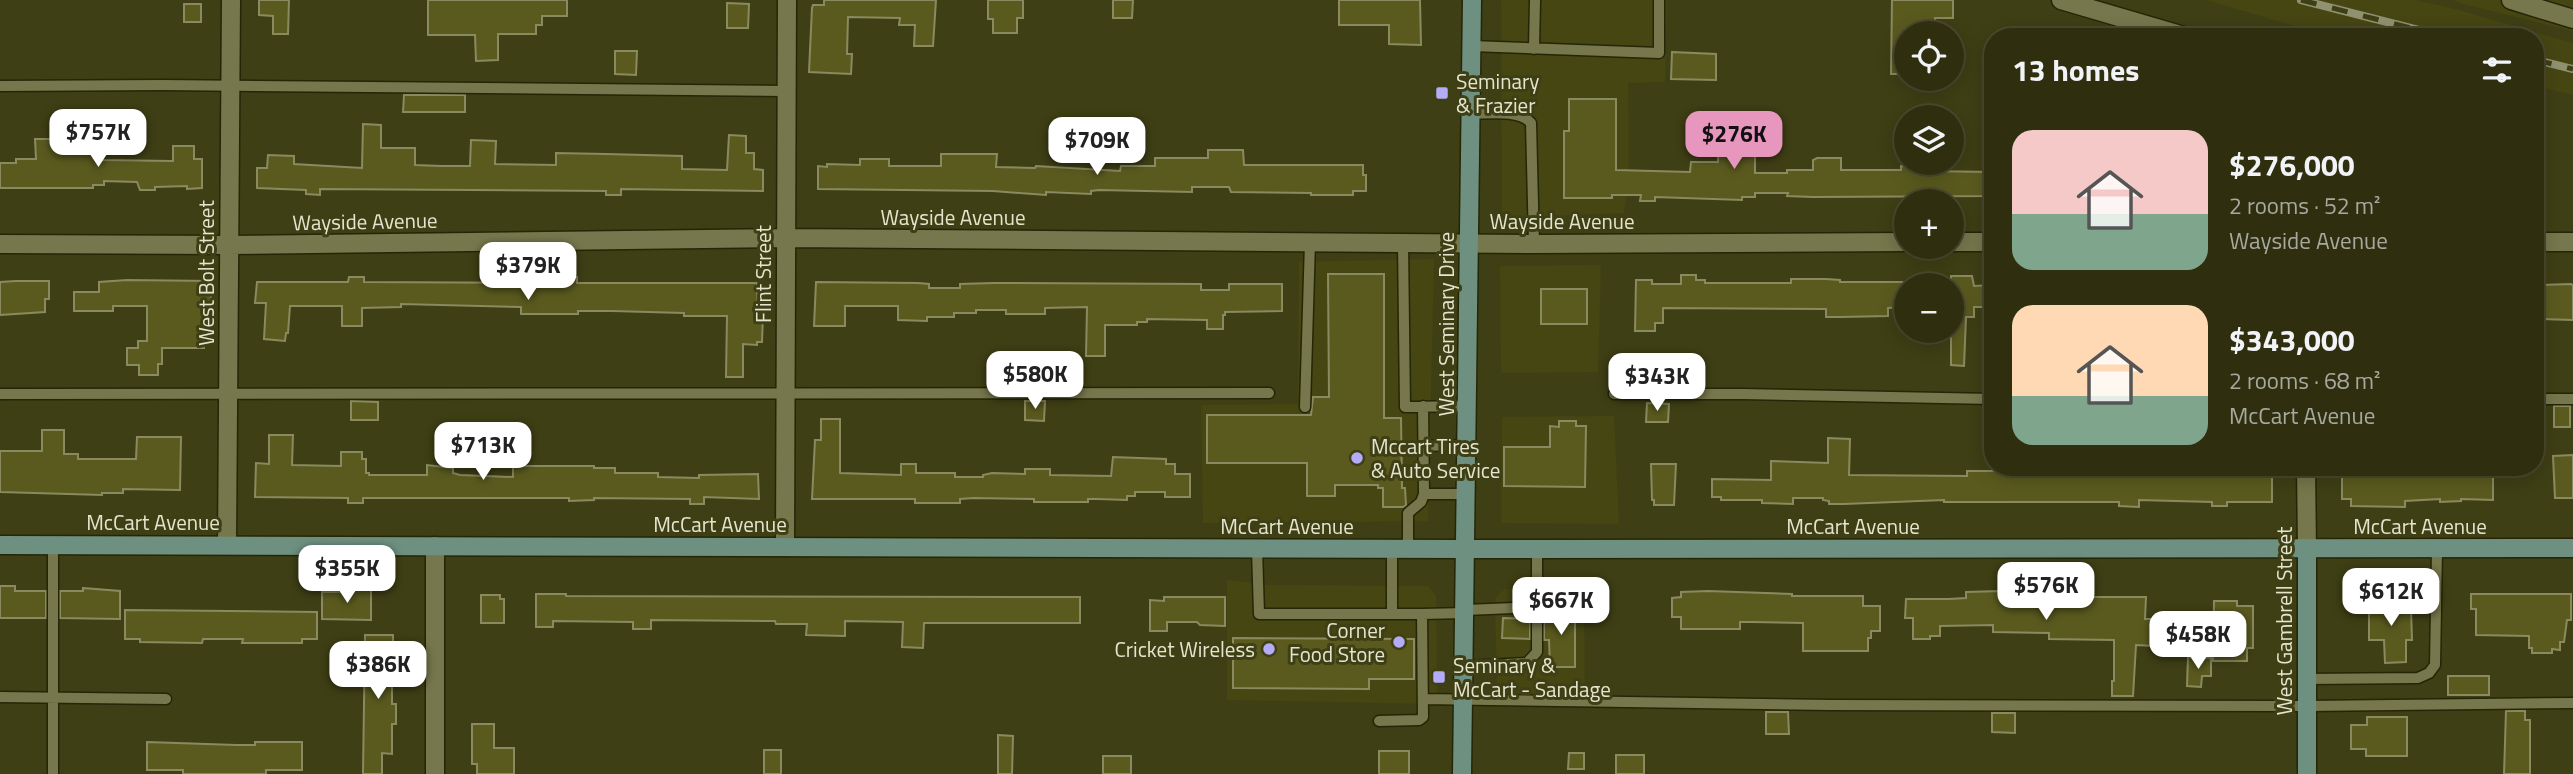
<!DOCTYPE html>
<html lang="en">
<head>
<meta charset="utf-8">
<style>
  :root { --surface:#2f2f10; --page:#373719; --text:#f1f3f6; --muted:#a7a99f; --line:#4a4a30; --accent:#e797bd }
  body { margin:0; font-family:"Titillium Web",sans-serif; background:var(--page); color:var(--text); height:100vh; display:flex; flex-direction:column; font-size:26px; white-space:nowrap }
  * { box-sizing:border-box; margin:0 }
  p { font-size:23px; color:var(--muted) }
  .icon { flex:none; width:38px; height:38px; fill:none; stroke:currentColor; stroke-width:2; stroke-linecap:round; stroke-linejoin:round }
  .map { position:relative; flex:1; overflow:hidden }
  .side { position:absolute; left:1984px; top:28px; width:560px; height:448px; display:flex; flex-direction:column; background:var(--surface); border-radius:28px; box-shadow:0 4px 18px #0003,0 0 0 2px var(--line) }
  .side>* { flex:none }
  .controls { position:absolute; left:1894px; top:21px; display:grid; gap:14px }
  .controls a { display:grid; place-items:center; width:70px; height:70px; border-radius:50%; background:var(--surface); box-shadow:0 4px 18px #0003,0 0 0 2px var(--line); font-size:35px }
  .price { position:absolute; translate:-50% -60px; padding:0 16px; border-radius:14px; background:#fff; color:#222; font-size:23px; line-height:46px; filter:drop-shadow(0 2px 4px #0008) }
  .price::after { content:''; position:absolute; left:50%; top:42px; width:21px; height:16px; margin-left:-10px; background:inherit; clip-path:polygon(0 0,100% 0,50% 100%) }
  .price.current { background:var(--accent); color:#111 }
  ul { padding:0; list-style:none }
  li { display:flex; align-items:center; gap:21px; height:175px; padding:0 28px }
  li span { display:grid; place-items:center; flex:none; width:196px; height:140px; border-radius:21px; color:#555 }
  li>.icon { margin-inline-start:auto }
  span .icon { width:84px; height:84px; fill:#fffc; stroke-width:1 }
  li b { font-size:30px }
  h2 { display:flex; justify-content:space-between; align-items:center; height:84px; padding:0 28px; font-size:30px }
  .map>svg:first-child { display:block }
  .built { fill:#464613 }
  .building { fill:#5a5a1f; stroke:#898a5f; stroke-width:2 }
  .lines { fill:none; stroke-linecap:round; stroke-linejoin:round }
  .lane-casing { stroke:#252606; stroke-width:13 }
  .street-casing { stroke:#252606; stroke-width:21 }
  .secondary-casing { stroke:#252606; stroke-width:21 }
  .lane { stroke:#76774c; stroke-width:10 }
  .street { stroke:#76774c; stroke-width:18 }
  .secondary { stroke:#6e9080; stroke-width:18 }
  .rail-casing { stroke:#909170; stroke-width:8 }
  .rail { stroke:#3f3f15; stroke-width:5; stroke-dasharray:16; stroke-linecap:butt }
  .poi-dot { fill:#b5acf8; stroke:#3f3f15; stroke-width:2.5 }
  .labels { text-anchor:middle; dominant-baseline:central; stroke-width:6; stroke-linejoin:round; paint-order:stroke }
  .poi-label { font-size:21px; fill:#e4e5ce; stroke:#3f3f15; text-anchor:start }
  .street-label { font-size:21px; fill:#e4e5ce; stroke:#3f3f15 }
</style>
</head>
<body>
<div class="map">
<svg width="2573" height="774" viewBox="0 0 2573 774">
  <rect width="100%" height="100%" fill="#3f3f15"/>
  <path class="built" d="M1501,0H1667L1665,82L1628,83L1629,175L1624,213L1502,218Z
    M2206,0H2415L2455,9L2573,43V95L2536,86V37H2333Z
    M2452,0H2573V31L2464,4Z
    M1434,259L1428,521L1203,523L1201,405L1298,404L1299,262Z
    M1601,265L1598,372L1501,373L1500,266Z
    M1614,416L1619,524L1501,523L1502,417Z
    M1227,580L1270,585L1428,586L1436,596L1437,704L1227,700Z
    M1504,589L1584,592L1585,696L1497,694L1495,599Z"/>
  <path class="building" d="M259,0H289L288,34H273V16L259,15Z
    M428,0H567V16H542V25H536V34H498V60L476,61L475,35H428Z
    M824,0H936L933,46H914L915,25H899L900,18L848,17L847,54H852L851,74L809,72L812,8L813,5H824Z
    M988,0H1023V18H1017V33H993V19H988Z
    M1113,0H1133L1132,18H1113Z
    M1339,0H1420L1421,45L1389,44V25H1339Z
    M1892,0H1953V18H1935V33H1906V74H1891Z
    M727,3L749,4L748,28H727Z
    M184,4H201V22H184Z
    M615,51H637L636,75L615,74Z
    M1672,52L1716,54V80L1671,79Z
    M404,95H465V112H403Z
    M1569,99H1616V170L1690,172L1691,162H1718L1719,125L1734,126V148H1755V173H1787V170H1813V160L1817,158H1841V170H1901V166L1925,167L1924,171L1993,172V196L1813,197L1787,196L1788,193H1755V197H1742V200L1655,197V201H1640L1641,195H1612V198H1564V131H1569Z
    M363,124L381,125V148H415V165L441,166H470L471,140L496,141L495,164L556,165V153L606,154L682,156V169L727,170L729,135L746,136V153H754V169L763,170V191L621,189V195H606V191L320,189V195L306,194V190L257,188V168H267L268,155L294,156V164L362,168Z
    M35,139H52V142H94V153H100V160L173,161V146H194V159H202V188L187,189V186L155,187V190H140L137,182L104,181V185H93V188H0V163H16V159H36Z
    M1208,150H1243L1244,165H1363V175H1366V191H1353V195H1311V193L1231,192L1229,187H1192V192L1099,190L1091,191V194L1046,192V195L993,191L818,189V166L827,167V164L860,165V159H889V166H941V154H997L996,167L1035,168L1036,166L1120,171L1121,166H1155V158H1208Z
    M1328,274H1384V418H1401L1402,488H1405L1406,505L1403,507H1383V488H1378V485H1335V496H1307V463H1207V415H1311L1313,397H1329Z
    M1681,275H1696V280H1705V283H1791V279H1826L1840,280V282H1906V307L1888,308V316L1841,317H1826V309L1663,308V323H1655V331H1635L1636,280H1652V284H1681Z
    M1951,276H1972L1974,286L1993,285V307H1974V317H1966L1964,366L1951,365Z
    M349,277H364V282L562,283V277H577V283H757L758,314H763L762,342H757V345L743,344V377H726L727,316H684V313L612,311H578V314H521V307L401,304V307L362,308V326H342V306H290L288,333H286L285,341L264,339L266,303H255L257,282H348Z
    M127,280L212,281L209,327H204V348H162V364H158V375H139V365H127V348H138V341H147V306H113V311H74V292H99V282Z
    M16,281H49V299H45V312L0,315V282Z
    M816,282L918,283L929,284V288H960V284L994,283L1201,284V290H1229V284H1282V311L1225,312V315H1223V329H1207V320L1147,319V322H1137V325H1105V356H1086L1087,307L1045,308V314H1006V310H976V313H954V317H927V321L898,320V306H845V326H814Z
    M2571,284L2573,285V320L2536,319V285Z
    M1541,289H1587V324H1541Z
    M351,401L378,402V420H351Z
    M1025,401H1045L1044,421L1025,420Z
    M1647,403L1669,404L1668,422H1646Z
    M2554,406H2570V427H2554Z
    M821,419H840V473L901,475V464H916V473H955V477H983V475L992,473L1025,474V469H1050V475L1111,476L1113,457L1166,459V464H1175V474H1190V497H1165V492H1135V496H1127V500L1097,499H1088V502H1034V499L974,498L960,499V503H915V499H812L815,440H821Z
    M1559,421H1576V426H1586L1585,487L1504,486V447H1550V426L1559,427Z
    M42,430H64V454H78V459H136L137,437H181L180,490L123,489V493H102V495L0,492V451H42Z
    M269,435H293L292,465L341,466V452H362V459H366V473H369V475H427V465L453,468V473L460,475L513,477V466H594V468H615V473H658V477L699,478V475L758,474L759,499L704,497V504H690V499L594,498V500L569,501V498H363V503H348V498L255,497L256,463L269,464Z
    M1828,438L1850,439L1849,475L1967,476V471H2031V467H2140L2200,471V467H2272V502H2227V506H2212V502L2139,500V507L2119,506V502H1944V500L1844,504H1829V501L1823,500V498H1793V504L1762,503V500H1721V497H1712V479L1771,480V461L1828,463Z
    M2573,455V498H2555L2553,456Z
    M1651,464H1676L1674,505H1654V500H1652Z
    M2342,467H2493V500L2461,499V501L2440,502V499L2405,501V507L2351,506V499H2342Z
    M0,586H15V591H46V618H0Z
    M83,588L120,591V619L60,618V591H83Z
    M351,590H371V620L322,619V592H351Z
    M1708,591L1792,594V596H1863V606H1880V631H1871V638H1868V651H1803V623L1751,622H1740V629H1681V617H1672V598L1681,597V592Z
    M2001,591L2051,593V596L2062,597H2146L2145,619H2154V646L2136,645L2133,696H2112V681H2114V640L2049,639V633L1993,632V625L1940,626V636H1930V639H1913V618H1905L1906,599H1949L1966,598V592Z
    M536,594H566V596L1080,597V623H924L923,648L902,647L903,622L845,621V636L806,635L807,624H776L775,621L651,620V629H633V622L553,621V627H536Z
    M2471,594H2571V620H2567L2564,642H2560V650L2552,649V653H2532V648H2529V636L2476,635V609H2471Z
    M481,595H500V599H504V623H481Z
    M1164,597H1225V626L1200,625L1197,622H1167V631H1150V600L1164,601Z
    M2369,600H2404L2406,609H2411L2412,640H2406V662L2385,663L2384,640H2369Z
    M2214,601H2237V606H2253V648H2247V661H2213Z
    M1569,607L1575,609V667H1550L1549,640H1544V619L1550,620V608Z
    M125,610L317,612V639H302V643H242L243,639H203L202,643L140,642V639H125Z
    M1503,618L1530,619V639L1502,638Z
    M365,635H393V650H396V672H392V704H396V724H392V754L382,753V774H363Z
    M1233,638L1414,639V679H1369V689L1233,688Z
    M2188,657L2211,658V676H2202L2201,687L2187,686Z
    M2448,676H2489V695H2448Z
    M2506,711H2525V720H2530V774H2504Z
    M1766,712H1788L1789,734H1766Z
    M1992,713H2015V733L1992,732Z
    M2367,717H2407V756H2366V749H2351V725H2367Z
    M472,724H494V748H514V774H477V764H472Z
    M998,735L1013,736L1012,774H998Z
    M147,742L236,745H255V742H302V770H266V774H183V770H147Z
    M764,750H781V774H764Z
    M1379,751H1409V774H1379Z
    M1569,753H1584V769H1568Z
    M1616,755H1644V774H1616Z
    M1103,756H1131V774H1103Z"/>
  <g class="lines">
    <defs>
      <path id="lane" d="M1471,46L1659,53V0
        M1534,49L1535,0
        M0,86L162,85L786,91
        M1470,114C1488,114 1519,109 1531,123L1534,244
        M1403,243L1405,407L1468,406
        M0,394L1269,393
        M1614,394H1743L1993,399
        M2536,399H2573
        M1423,406L1424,494H1467
        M1305,407L1310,242
        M1423,446L1468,445
        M53,545V774
        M1257,549L1259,614H1422L1423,717L1419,720L1379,721
        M1408,549V513L1421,502L1424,494
        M1465,610L1537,607
        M1392,614V549
        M1422,614L1465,613
        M1464,666L1527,663L1537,652V549
        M2307,679L2418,678L2429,673L2435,665L2437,549
        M0,697L166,699
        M1423,699L1830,705L2307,706L2573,703"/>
      <path id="street" d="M2061,0L2187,37
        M2511,0L2573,19
        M1951,242H1993
        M2536,242H2573
        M0,244L229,245L786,238L1534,244L1906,242
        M2306,467L2307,549
        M227,545L231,0
        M785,547L787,0
        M435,774V546"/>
      <path id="secondary" d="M0,545L1466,549L2573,548
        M2307,549V774
        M1462,774L1472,0"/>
    </defs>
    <use href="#lane" class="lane-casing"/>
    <use href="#street" class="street-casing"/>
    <use href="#secondary" class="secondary-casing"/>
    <use href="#lane" class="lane"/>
    <use href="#street" class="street"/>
    <use href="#secondary" class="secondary"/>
    <defs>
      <path id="rail" d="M2301,0L2446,37
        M2536,60L2573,69"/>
    </defs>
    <use href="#rail" class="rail-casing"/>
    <use href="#rail" class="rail"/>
  </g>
  <g class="poi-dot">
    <rect x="1435" y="86" width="14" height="14" rx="3.5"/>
    <circle cx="1357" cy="458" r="7"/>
    <circle cx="1399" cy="642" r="7"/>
    <circle cx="1269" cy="649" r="7"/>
    <rect x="1432" y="670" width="14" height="14" rx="3.5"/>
  </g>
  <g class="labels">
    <g class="poi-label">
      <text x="1456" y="81">Seminary<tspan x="1456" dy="24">&amp; Frazier</tspan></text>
      <text x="1371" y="446">Mccart Tires<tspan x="1371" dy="24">&amp; Auto Service</tspan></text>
      <text x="1385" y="630" text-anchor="end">Corner<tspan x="1385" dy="24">Food Store</tspan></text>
      <text x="1255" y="649" text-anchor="end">Cricket Wireless</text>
      <text x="1453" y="665">Seminary &amp;<tspan x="1453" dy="24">McCart - Sandage</tspan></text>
    </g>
    <g class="street-label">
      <text x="953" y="217">Wayside Avenue</text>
      <text transform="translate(365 221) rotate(-1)">Wayside Avenue</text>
      <text x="1562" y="221">Wayside Avenue</text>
      <text transform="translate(206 273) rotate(-90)">West Bolt Street</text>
      <text transform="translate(763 274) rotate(-90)">Flint Street</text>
      <text transform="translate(1446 324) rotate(-90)">West Seminary Drive</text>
      <text x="153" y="522">McCart Avenue</text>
      <text x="720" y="524">McCart Avenue</text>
      <text x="1287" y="526">McCart Avenue</text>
      <text x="1853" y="526">McCart Avenue</text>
      <text x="2420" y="526">McCart Avenue</text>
      <text transform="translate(2284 621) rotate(-90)">West Gambrell Street</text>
    </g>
  </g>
</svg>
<div class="controls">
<a><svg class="icon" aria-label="locate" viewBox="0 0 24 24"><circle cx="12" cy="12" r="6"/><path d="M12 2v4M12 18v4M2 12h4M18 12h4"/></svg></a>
<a><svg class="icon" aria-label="layers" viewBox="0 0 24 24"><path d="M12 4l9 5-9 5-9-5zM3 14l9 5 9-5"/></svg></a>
<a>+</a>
<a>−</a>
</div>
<b class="price" style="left:98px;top:169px">$757K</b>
<b class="price current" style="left:1734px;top:171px">$276K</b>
<b class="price" style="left:1097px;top:177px">$709K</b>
<b class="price" style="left:528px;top:302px">$379K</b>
<b class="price" style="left:1035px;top:411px">$580K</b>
<b class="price" style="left:1657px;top:413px">$343K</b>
<b class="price" style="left:483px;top:482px">$713K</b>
<b class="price" style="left:347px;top:605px">$355K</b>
<b class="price" style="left:2046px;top:622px">$576K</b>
<b class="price" style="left:2391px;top:628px">$612K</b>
<b class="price" style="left:1561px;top:637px">$667K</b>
<b class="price" style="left:2198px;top:671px">$458K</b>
<b class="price" style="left:378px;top:701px">$386K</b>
<section class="side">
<h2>13 homes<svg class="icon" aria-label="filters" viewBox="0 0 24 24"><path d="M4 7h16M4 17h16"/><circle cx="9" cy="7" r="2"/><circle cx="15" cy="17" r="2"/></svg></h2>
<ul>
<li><span style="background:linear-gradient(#f6c9c9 60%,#7fa58c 0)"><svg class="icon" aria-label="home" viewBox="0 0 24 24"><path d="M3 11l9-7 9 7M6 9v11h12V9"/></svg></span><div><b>$276,000</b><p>2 rooms · 52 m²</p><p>Wayside Avenue</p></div></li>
<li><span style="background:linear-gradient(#ffd9b3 65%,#7fa58c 0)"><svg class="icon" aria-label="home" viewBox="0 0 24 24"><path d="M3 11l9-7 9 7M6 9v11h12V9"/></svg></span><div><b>$343,000</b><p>2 rooms · 68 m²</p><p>McCart Avenue</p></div></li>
</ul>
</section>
</div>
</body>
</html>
